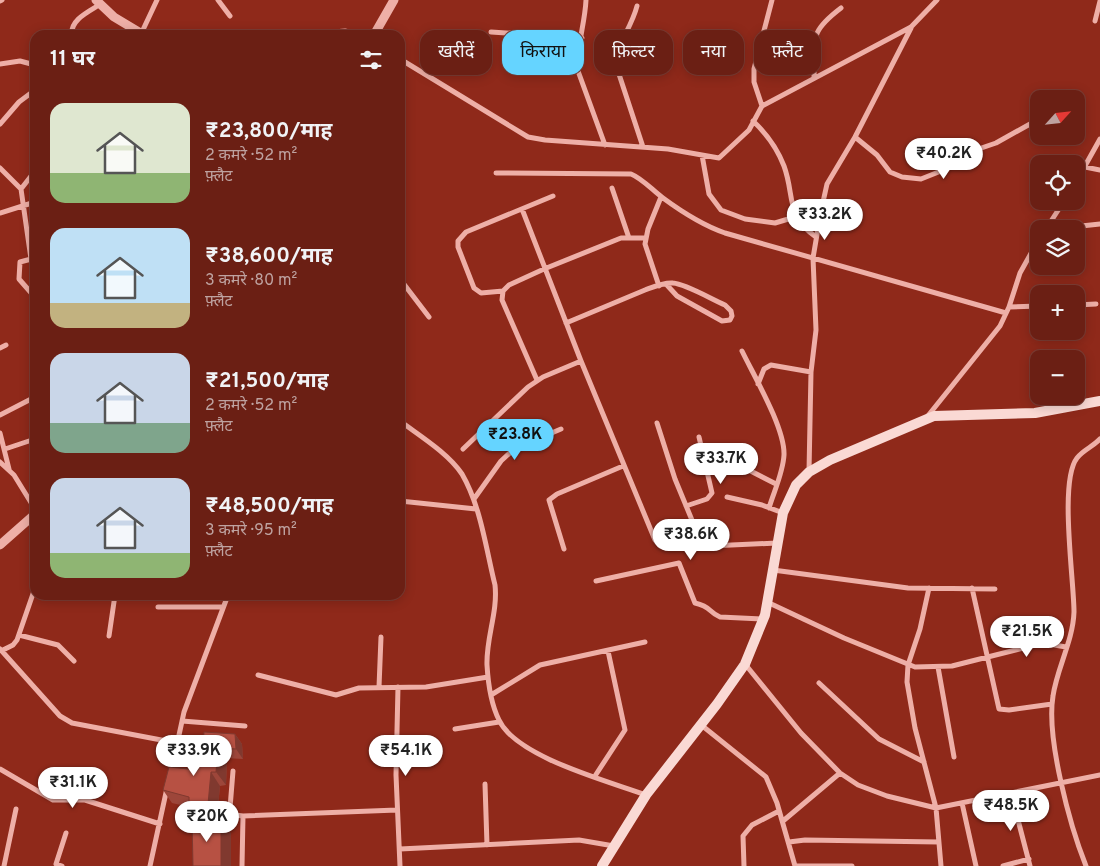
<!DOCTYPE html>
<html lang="hi">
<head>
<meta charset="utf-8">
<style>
  :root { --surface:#6b1f14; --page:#70271d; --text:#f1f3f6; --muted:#bea2a0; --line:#7e3d34; --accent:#65d4ff }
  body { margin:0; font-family:Overpass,"Noto Sans Devanagari",sans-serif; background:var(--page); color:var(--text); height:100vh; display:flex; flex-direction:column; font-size:19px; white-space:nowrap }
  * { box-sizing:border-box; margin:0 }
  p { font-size:16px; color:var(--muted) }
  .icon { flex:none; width:28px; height:28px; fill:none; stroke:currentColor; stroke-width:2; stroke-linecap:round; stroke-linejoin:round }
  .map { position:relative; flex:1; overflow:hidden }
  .drawer { position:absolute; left:30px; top:30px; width:375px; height:570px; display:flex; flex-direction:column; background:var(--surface); border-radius:15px; box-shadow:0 2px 12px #0003,0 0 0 1px var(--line) }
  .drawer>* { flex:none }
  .banner { position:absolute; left:420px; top:30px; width:475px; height:45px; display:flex; gap:10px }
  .needle { width:32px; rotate:63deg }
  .tools { position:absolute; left:1030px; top:90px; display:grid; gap:10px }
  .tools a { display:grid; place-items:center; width:55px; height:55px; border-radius:10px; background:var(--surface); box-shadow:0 2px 12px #0003,0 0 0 1px var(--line); font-size:25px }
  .price { position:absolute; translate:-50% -42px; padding:0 11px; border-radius:18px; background:#fff; color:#222; font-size:16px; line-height:32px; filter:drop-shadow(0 1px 2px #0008) }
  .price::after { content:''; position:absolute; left:50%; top:30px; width:15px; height:11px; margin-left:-8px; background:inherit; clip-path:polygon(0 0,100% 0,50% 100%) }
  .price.active { background:var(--accent); color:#111 }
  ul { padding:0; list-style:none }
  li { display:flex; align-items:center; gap:15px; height:125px; padding:0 20px }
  li span { display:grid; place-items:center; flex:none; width:140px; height:100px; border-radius:15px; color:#555 }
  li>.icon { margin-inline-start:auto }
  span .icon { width:60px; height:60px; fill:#fffc; stroke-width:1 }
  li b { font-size:21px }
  h2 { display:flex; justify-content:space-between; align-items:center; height:60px; padding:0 20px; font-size:21px }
  .tag { padding:0 18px; border-radius:15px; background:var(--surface); box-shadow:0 2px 12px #0003,0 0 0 1px var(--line); font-size:18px; line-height:45px }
  .tag.active { background:var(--accent); color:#111 }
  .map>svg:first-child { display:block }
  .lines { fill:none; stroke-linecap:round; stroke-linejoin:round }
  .minor { stroke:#eeafa7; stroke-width:5 }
  .tertiary { stroke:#eeafa7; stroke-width:9 }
  .secondary { stroke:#fad9d4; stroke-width:10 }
  .wall { fill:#9d463a }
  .shaded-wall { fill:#80392f }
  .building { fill:#b75143; stroke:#80392f }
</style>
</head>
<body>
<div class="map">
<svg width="1100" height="866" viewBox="0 0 1100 866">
  <rect width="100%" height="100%" fill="#8f291a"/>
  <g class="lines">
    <path class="minor" d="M218,0L230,16
      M586,0C585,24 576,48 578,71L605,145
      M0,1L2,0
      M637,6C632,26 618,43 615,62L643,147
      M1095,21L1100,1
      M491,32L582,38
      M141,34L157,0
      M72,35C70,20 88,12 99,5
      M126,35L132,29
      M299,35L345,31L360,35
      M400,59L528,137L545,140L668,149L719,158L749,130L762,106L911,27L937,0
      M0,64L20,61L35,65
      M814,78C815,39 808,33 841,8
      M762,106L754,82V69L772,0
      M753,121C767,134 777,148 784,166C795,196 785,215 816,237
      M0,124L19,102L35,90
      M855,137L877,155L890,172L902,177L921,179L941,171L958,156L996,143L1039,119
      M702,155L709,194L721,210L745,219L775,223L795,217
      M1085,167L1100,170
      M0,168L21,189
      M496,173L631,174C643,179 652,190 663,198C682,212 702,225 725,233L1006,313
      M1076,182L1100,139
      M612,188L629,238
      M522,209L581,361L655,540L660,546L666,548L777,543
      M0,213L35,202
      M1050,222L1072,227L1100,224
      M1046,229L1064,201
      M35,258L20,262L19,279L33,295L35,305
      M31,259L21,189L35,171
      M400,279L429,317
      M659,286L645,244L648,229L661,197
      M503,291L481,293L474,288L458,247V241L466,232L553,196
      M1076,305L1096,304
      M1009,307L1039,306
      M566,323L645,290C653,287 664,282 673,283C686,284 711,299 725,305L731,311L732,316L730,320L722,321L677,296L666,284
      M0,348L6,345
      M742,351C754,376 785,428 784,455C783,473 774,491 769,508
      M537,380L502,300L503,291L509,285L544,269L621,238H646
      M758,384L764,369L771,365L811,372
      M0,415L35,397
      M927,417L1000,326L1009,307L1020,273L1039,239
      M400,421C420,436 448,453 462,474C481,507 486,549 495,585C498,612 486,638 487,665C488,682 491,704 499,720C516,757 608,781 646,795
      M657,423L675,479L694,525L699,547
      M0,433L9,469
      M700,445L776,484
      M5,449L35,439
      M463,449L528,387L543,377L581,361
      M0,462L14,475L35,509
      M809,471L811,372L816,330L813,258L821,211L827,184L855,137L911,28
      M727,497L762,505L783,513
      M474,499L501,461L514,449L561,429
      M400,501L476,509
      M686,506L707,499L712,493L699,437
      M564,549L549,500L557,494L623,466
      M773,570L908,588L995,589
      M596,581L679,563L695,603C712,607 708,612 720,617L762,619
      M929,588L920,629L908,665L907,682L915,728L936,808L941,866
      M972,588L999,709L1009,710L1052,704
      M767,602L844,638L915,667L952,666L1043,643L1066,647
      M158,607H223
      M19,635L58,645L74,661
      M109,636L115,595
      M0,649L60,716L72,723L177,743
      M3,650L13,645L17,640L35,588
      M745,664L801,733L840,773L858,785L887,796L936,808L1100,775
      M938,667L954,757
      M258,675L336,695L359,688L426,687L488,677
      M819,683L879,739L924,762
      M379,687L381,637
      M398,687L396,775L400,866
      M491,695L540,665L645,642
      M182,721L245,726
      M700,724L766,777L777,803L795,866
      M455,729L499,722
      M0,769L53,800H85L160,824
      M233,771L230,808L235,815L243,816
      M171,772L184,712L228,595
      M595,776L625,730L608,651
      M485,784L487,845
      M1011,793L1030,866
      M962,803L976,866
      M783,821L840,773
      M789,842L805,840L939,842
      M400,849L579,840L614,846
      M4,866L16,809
      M62,866L56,864L66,833
      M150,866L167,788
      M242,866L243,816L397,810
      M744,866L743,836L752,825L779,811
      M795,866H852
      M1003,866L1029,859
      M1086,866C1070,826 1046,738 1053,696C1057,668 1073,641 1074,612C1074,580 1059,481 1077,458C1083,450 1094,446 1100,439"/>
    <path class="tertiary" d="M96,0L114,17L144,35
      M374,35L394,0
      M0,545L35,514"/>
    <path class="secondary" d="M602,866L646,795L717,704L745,664L765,615L783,513L796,485L809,472L830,460L934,416L1035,413L1100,401"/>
  </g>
  <path class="wall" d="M235,734L242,744L243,759L225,758L227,761L226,785L220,786L217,817L198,816L193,808L172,803L163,790L198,770L203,745Z"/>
  <path class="shaded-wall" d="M235,734L242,744L243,759L236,749Z
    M218,747L227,761L226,785L216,772Z
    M211,772L220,786L217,817L208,804Z
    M221,820L231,833V866H221Z"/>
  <path class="building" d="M204,732L235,734L236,749L218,748L203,745Z
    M200,744L218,747L216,772H211L208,804L189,803V797L163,790L169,767L198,770Z
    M192,819L221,820V866H193Z"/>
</svg>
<div class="tools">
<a><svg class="needle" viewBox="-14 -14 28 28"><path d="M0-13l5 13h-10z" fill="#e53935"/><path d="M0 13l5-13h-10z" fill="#bea2a0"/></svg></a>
<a><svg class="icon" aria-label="locate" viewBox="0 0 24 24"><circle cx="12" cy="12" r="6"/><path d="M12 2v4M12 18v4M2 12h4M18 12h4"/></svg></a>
<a><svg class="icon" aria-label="layers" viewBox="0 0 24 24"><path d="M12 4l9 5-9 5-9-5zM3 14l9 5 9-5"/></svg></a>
<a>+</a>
<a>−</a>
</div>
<b class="price" style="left:944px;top:180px">₹40.2K</b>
<b class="price" style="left:825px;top:241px">₹33.2K</b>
<b class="price active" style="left:515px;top:461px">₹23.8K</b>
<b class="price" style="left:721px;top:485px">₹33.7K</b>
<b class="price" style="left:691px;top:561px">₹38.6K</b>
<b class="price" style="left:1027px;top:658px">₹21.5K</b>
<b class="price" style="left:194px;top:777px">₹33.9K</b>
<b class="price" style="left:406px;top:777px">₹54.1K</b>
<b class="price" style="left:73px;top:809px">₹31.1K</b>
<b class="price" style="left:1011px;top:832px">₹48.5K</b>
<b class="price" style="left:207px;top:843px">₹20K</b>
<div class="banner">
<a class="tag">खरीदें</a>
<a class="tag active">किराया</a>
<a class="tag">फ़िल्टर</a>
<a class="tag">नया</a>
<a class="tag">फ़्लैट</a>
</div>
<section class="drawer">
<h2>11 घर<svg class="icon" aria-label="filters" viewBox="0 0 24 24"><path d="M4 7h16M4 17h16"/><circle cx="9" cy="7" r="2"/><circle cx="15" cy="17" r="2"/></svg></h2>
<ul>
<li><span style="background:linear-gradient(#dfe7d0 70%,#8fb573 0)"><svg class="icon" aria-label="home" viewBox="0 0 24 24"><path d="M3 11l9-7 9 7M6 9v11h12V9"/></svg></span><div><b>₹23,800/माह</b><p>2 कमरे · 52 m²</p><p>फ़्लैट</p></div></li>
<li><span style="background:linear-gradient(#bfe0f5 75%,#c2b280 0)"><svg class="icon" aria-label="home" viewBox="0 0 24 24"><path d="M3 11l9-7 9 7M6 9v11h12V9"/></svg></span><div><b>₹38,600/माह</b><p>3 कमरे · 80 m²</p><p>फ़्लैट</p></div></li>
<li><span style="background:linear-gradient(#c9d6e8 70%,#7fa58c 0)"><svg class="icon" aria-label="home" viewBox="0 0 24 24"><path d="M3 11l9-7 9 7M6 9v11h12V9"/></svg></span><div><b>₹21,500/माह</b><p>2 कमरे · 52 m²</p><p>फ़्लैट</p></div></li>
<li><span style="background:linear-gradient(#c9d6e8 75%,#8fb573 0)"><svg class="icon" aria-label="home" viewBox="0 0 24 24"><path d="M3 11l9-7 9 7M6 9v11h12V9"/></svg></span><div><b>₹48,500/माह</b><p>3 कमरे · 95 m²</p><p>फ़्लैट</p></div></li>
</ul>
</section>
</div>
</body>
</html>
